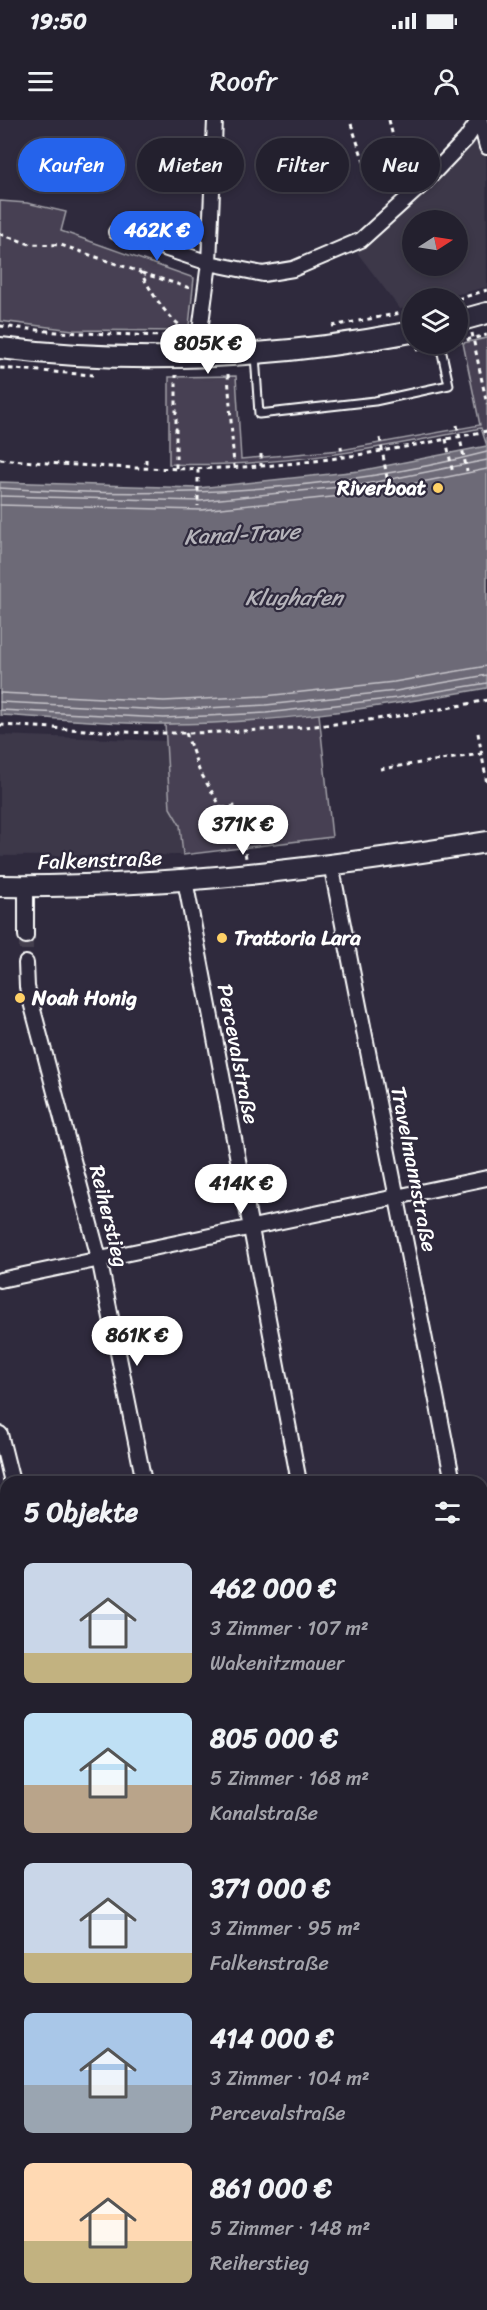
<!DOCTYPE html>
<html lang="de">
<head>
<meta charset="utf-8">
<style>
  :root { --surface:#23202e; --page:#2f2d3a; --text:#f1f3f6; --muted:#a3a3aa; --line:#403e4a; --accent:#2563eb }
  body { margin:0; font-family:Sriracha,sans-serif; background:var(--page); color:var(--text); height:100vh; display:flex; flex-direction:column; font-size:22px; white-space:nowrap }
  * { box-sizing:border-box; margin:0 }
  p { font-size:20px; color:var(--muted) }
  .icon { flex:none; width:33px; height:33px; fill:none; stroke:currentColor; stroke-width:2; stroke-linecap:round; stroke-linejoin:round }
  .map { position:relative; flex:1; overflow:hidden }
  .drawer { position:absolute; left:0px; top:1356px; width:488px; height:834px; display:flex; flex-direction:column; background:var(--surface); border-radius:18px 18px 0 0; box-shadow:0 3px 9px #0003,0 0 0 2px var(--line) }
  .drawer>* { flex:none }
  .hud { position:absolute; left:18px; top:18px; width:452px; height:54px; display:flex; gap:12px }
  .needle { width:39px; rotate:78deg }
  .fabs { position:absolute; left:402px; top:90px; display:grid; gap:12px }
  .fabs a { display:grid; place-items:center; width:66px; height:66px; border-radius:50%; background:var(--surface); box-shadow:0 3px 9px #0003,0 0 0 2px var(--line); font-size:30px }
  .price { position:absolute; translate:-50% -51px; padding:0 14px; border-radius:21px; background:#fff; color:#222; font-size:20px; line-height:39px; filter:drop-shadow(0 2px 3px #0008) }
  .price::after { content:''; position:absolute; left:50%; top:36px; width:18px; height:14px; margin-left:-9px; background:inherit; clip-path:polygon(0 0,100% 0,50% 100%) }
  .price.on { background:var(--accent); color:#fff }
  ul { padding:0; list-style:none }
  li { display:flex; align-items:center; gap:18px; height:150px; padding:0 24px }
  li span { display:grid; place-items:center; flex:none; width:168px; height:120px; border-radius:9px; color:#555 }
  li>.icon { margin-inline-start:auto }
  span .icon { width:72px; height:72px; fill:#fffc; stroke-width:1 }
  li b { font-size:26px }
  h2 { display:flex; justify-content:space-between; align-items:center; height:72px; padding:0 24px; font-size:26px }
  .pill { padding:0 21px; border-radius:27px; background:var(--surface); box-shadow:0 3px 9px #0003,0 0 0 2px var(--line); font-size:21px; line-height:54px }
  .pill.on { background:var(--accent); color:#fff }
  .status { display:flex; justify-content:space-between; align-items:center; height:42px; padding:0 30px; background:var(--surface); direction:ltr }
  .status svg { height:16px; fill:currentColor }
  header { display:flex; justify-content:space-between; align-items:center; height:78px; padding:0 24px; background:var(--surface); font-size:27px; font-weight:600 }
  .map>svg:first-child { display:block }
  .built { fill:#3c3749; fill-rule:evenodd }
  .green { fill:#464152; stroke:#a2a0a8; stroke-width:1.5 }
  .water { fill:#6d6a77; stroke:#a7a6ad; stroke-width:1.5 }
  .lines { fill:none; stroke-linecap:round; stroke-linejoin:round }
  .shore { stroke:#c5c3c9; stroke-width:1.5 }
  .minor-tunnel { stroke:#443f50; stroke-width:14; stroke-dasharray:14 7; stroke-linecap:butt }
  .service-casing { stroke:#fff; stroke-width:11 }
  .minor-casing { stroke:#fff; stroke-width:18 }
  .secondary-casing { stroke:#fff; stroke-width:24 }
  .path { stroke:#fff; stroke-width:3; stroke-dasharray:4.5 4.5; stroke-linecap:butt }
  .service { stroke:#2f2a3d; stroke-width:7 }
  .minor { stroke:#2f2a3d; stroke-width:14 }
  .secondary { stroke:#2f2a3d; stroke-width:20 }
  .poi-dot { fill:#ffd166; stroke:#2f2a3d; stroke-width:2 }
  .labels { text-anchor:middle; dominant-baseline:central; stroke-width:4.5; stroke-linejoin:round; paint-order:stroke }
  .poi-label { font-size:21px; font-weight:bold; fill:#fff; stroke:#2f2a3d; text-anchor:start }
  .street-label { font-size:21px; fill:#fff; stroke:#2f2a3d }
  .water-label { font-size:22px; font-style:italic; fill:#b6b4bb; stroke:#2f2a3d }
</style>
</head>
<body>
<div class="status"><b>19:50</b><svg viewBox="0 0 49 12"><path d="M0 12V9h3v3zM5 12V6h3v6zM10 12V3h3v9zM15 12V0h3v12zM26 1h20v11H26zM47 4h2v5h-2z"/></svg></div>
<header><svg class="icon" aria-label="menu" viewBox="0 0 24 24"><path d="M4 6h16M4 12h16M4 18h16"/></svg>Roofr<svg class="icon" aria-label="person" viewBox="0 0 24 24"><circle cx="12" cy="8" r="4"/><path d="M4 21q1-7 8-7t8 7"/></svg></header>
<div class="map">
<svg width="487" height="2190" viewBox="0 0 487 2190">
  <rect width="100%" height="100%" fill="#2f2a3d"/>
  <filter id="ink" filterUnits="userSpaceOnUse"><feTurbulence type="fractalNoise" baseFrequency=".0167" numOctaves="2"/><feDisplacementMap in="SourceGraphic" scale="12" xChannelSelector="R" yChannelSelector="G"/><feConvolveMatrix kernelMatrix="1 2 1 2 8 2 1 2 1" color-interpolation-filters="sRGB"/></filter>
  <g filter="url(#ink)">
    <path class="built" d="M486,1L487,167L443,178H412V187L400,189L349,122ZM412,100H458V146H412Z
      M0,615L166,621L170,688L180,705L183,735L0,736Z"/>
    <path class="green" d="M0,81L27,83L66,92L61,111L194,158L189,206L184,211L73,210L0,201Z
      M487,218V326L481,308C378,329 274,348 169,344V257L236,256L241,339L341,330L480,305L463,223Z
      M319,594L332,717L183,735L180,705L170,688L165,604Z
      M487,1499V1625H482V1500Z
      M487,2116V2190H367L365,2184H482V2118Z"/>
    <path class="water" d="M487,326V568C381,587 273,604 165,604C110,604 55,598 0,595V362L198,368L359,351Z
      M0,1619L6,1620V2138L0,2137Z
      M482,1625H487V2116L482,2118Z
      M166,2184H346L338,2190H180Z"/>
    <g class="lines">
      <path class="shore" d="M0,368C162,379 329,373 487,332
        M0,376L200,381L361,365L487,340
        M0,385L201,390L362,374L487,349
        M0,573L164,581L265,576L394,562L487,546
        M0,582L164,590L266,585L396,571L487,555
        M0,590L164,598L266,593L397,578L487,563"/>
      <path class="minor-tunnel" d="M26,816V843"/>
      <defs>
        <path id="service" d="M255,235L259,294L375,281L449,265L440,224"/>
        <path id="minor" d="M480,0L487,27
          M116,112L209,143L263,154L293,149L361,120L423,64L466,19L479,0
          M200,237V211L209,143L215,0
          M331,744L453,1362
          M185,760L299,1362
          M26,816V767
          M26,843L27,867L99,1138L144,1362
          M0,1160L487,1058
          M0,1314L12,1362
          M482,1484L487,1483
          M0,1531H6"/>
        <path id="secondary" d="M458,201L487,193
          M0,228C138,245 276,238 412,212
          M0,766C163,768 326,748 487,722"/>
      </defs>
      <use href="#service" class="service-casing"/>
      <use href="#minor" class="minor-casing"/>
      <use href="#secondary" class="secondary-casing"/>
      <path class="path" d="M389,0L397,34L405,43
        M351,4L373,68
        M0,114L30,124L61,125L140,152C154,175 163,194 185,209
        M142,153L193,169
        M458,179L487,170
        M0,206L57,212L188,217
        M332,206L412,191
        M472,213L487,285
        M458,222L487,215
        M416,230L430,227
        M0,248L93,255
        M228,254L234,347
        M457,305L467,351
        M380,318L389,369
        M446,319L453,354
        M341,326L342,337
        M261,334V346
        M0,339C86,347 175,352 261,346C337,341 412,326 487,311
        M146,339V347
        M176,348V255
        M198,349V386
        M0,605C62,608 125,614 187,613C289,611 388,601 487,580
        M186,613L199,650L244,726L246,738
        M478,613L487,664
        M380,649L481,634
        M222,688L236,686
        M482,1608L487,1607
        M482,2144L487,2142
        M385,2190L386,2184"/>
      <use href="#service" class="service"/>
      <use href="#minor" class="minor"/>
      <use href="#secondary" class="secondary"/>
    </g>
  </g>
  <g class="poi-dot">
    <circle cx="438" cy="368" r="6"/>
    <circle cx="222" cy="818" r="6"/>
    <circle cx="20" cy="878" r="6"/>
  </g>
  <g class="labels">
    <g class="poi-label">
      <text x="426" y="368" text-anchor="end">Riverboat</text>
      <text x="234" y="818">Trattoria Lara</text>
      <text x="32" y="878">Noah Honig</text>
    </g>
    <g class="street-label">
      <text transform="translate(100 740) rotate(-2)">Falkenstraße</text>
      <text transform="translate(238 934) rotate(79)">Percevalstraße</text>
      <text transform="translate(414 1049) rotate(79)">Travelmannstraße</text>
      <text transform="translate(109 1096) rotate(76)">Reiherstieg</text>
    </g>
    <g class="water-label">
      <text transform="translate(242 414) rotate(-3)">Kanal-Trave</text>
      <text x="294" y="477">Klughafen</text>
    </g>
  </g>
</svg>
<div class="fabs">
<a><svg class="needle" viewBox="-14 -14 28 28"><path d="M0-13l5 13h-10z" fill="#e53935"/><path d="M0 13l5-13h-10z" fill="#a3a3aa"/></svg></a>
<a><svg class="icon" aria-label="layers" viewBox="0 0 24 24"><path d="M12 4l9 5-9 5-9-5zM3 14l9 5 9-5"/></svg></a>
</div>
<b class="price on" style="left:157px;top:142px">462K €</b>
<b class="price" style="left:208px;top:255px">805K €</b>
<b class="price" style="left:243px;top:736px">371K €</b>
<b class="price" style="left:241px;top:1095px">414K €</b>
<b class="price" style="left:137px;top:1247px">861K €</b>
<div class="hud">
<a class="pill on">Kaufen</a>
<a class="pill">Mieten</a>
<a class="pill">Filter</a>
<a class="pill">Neu</a>
</div>
<section class="drawer">
<h2>5 Objekte<svg class="icon" aria-label="filters" viewBox="0 0 24 24"><path d="M4 7h16M4 17h16"/><circle cx="9" cy="7" r="2"/><circle cx="15" cy="17" r="2"/></svg></h2>
<ul>
<li><span style="background:linear-gradient(#c9d6e8 75%,#c2b280 0)"><svg class="icon" aria-label="home" viewBox="0 0 24 24"><path d="M3 11l9-7 9 7M6 9v11h12V9"/></svg></span><div><b>462 000 €</b><p>3 Zimmer · 107 m²</p><p>Wakenitzmauer</p></div></li>
<li><span style="background:linear-gradient(#bfe0f5 60%,#b9a48a 0)"><svg class="icon" aria-label="home" viewBox="0 0 24 24"><path d="M3 11l9-7 9 7M6 9v11h12V9"/></svg></span><div><b>805 000 €</b><p>5 Zimmer · 168 m²</p><p>Kanalstraße</p></div></li>
<li><span style="background:linear-gradient(#c9d6e8 75%,#c2b280 0)"><svg class="icon" aria-label="home" viewBox="0 0 24 24"><path d="M3 11l9-7 9 7M6 9v11h12V9"/></svg></span><div><b>371 000 €</b><p>3 Zimmer · 95 m²</p><p>Falkenstraße</p></div></li>
<li><span style="background:linear-gradient(#a9c7e8 60%,#9aa5b1 0)"><svg class="icon" aria-label="home" viewBox="0 0 24 24"><path d="M3 11l9-7 9 7M6 9v11h12V9"/></svg></span><div><b>414 000 €</b><p>3 Zimmer · 104 m²</p><p>Percevalstraße</p></div></li>
<li><span style="background:linear-gradient(#ffd9b3 65%,#c2b280 0)"><svg class="icon" aria-label="home" viewBox="0 0 24 24"><path d="M3 11l9-7 9 7M6 9v11h12V9"/></svg></span><div><b>861 000 €</b><p>5 Zimmer · 148 m²</p><p>Reiherstieg</p></div></li>
</ul>
</section>
</div>
</body>
</html>
